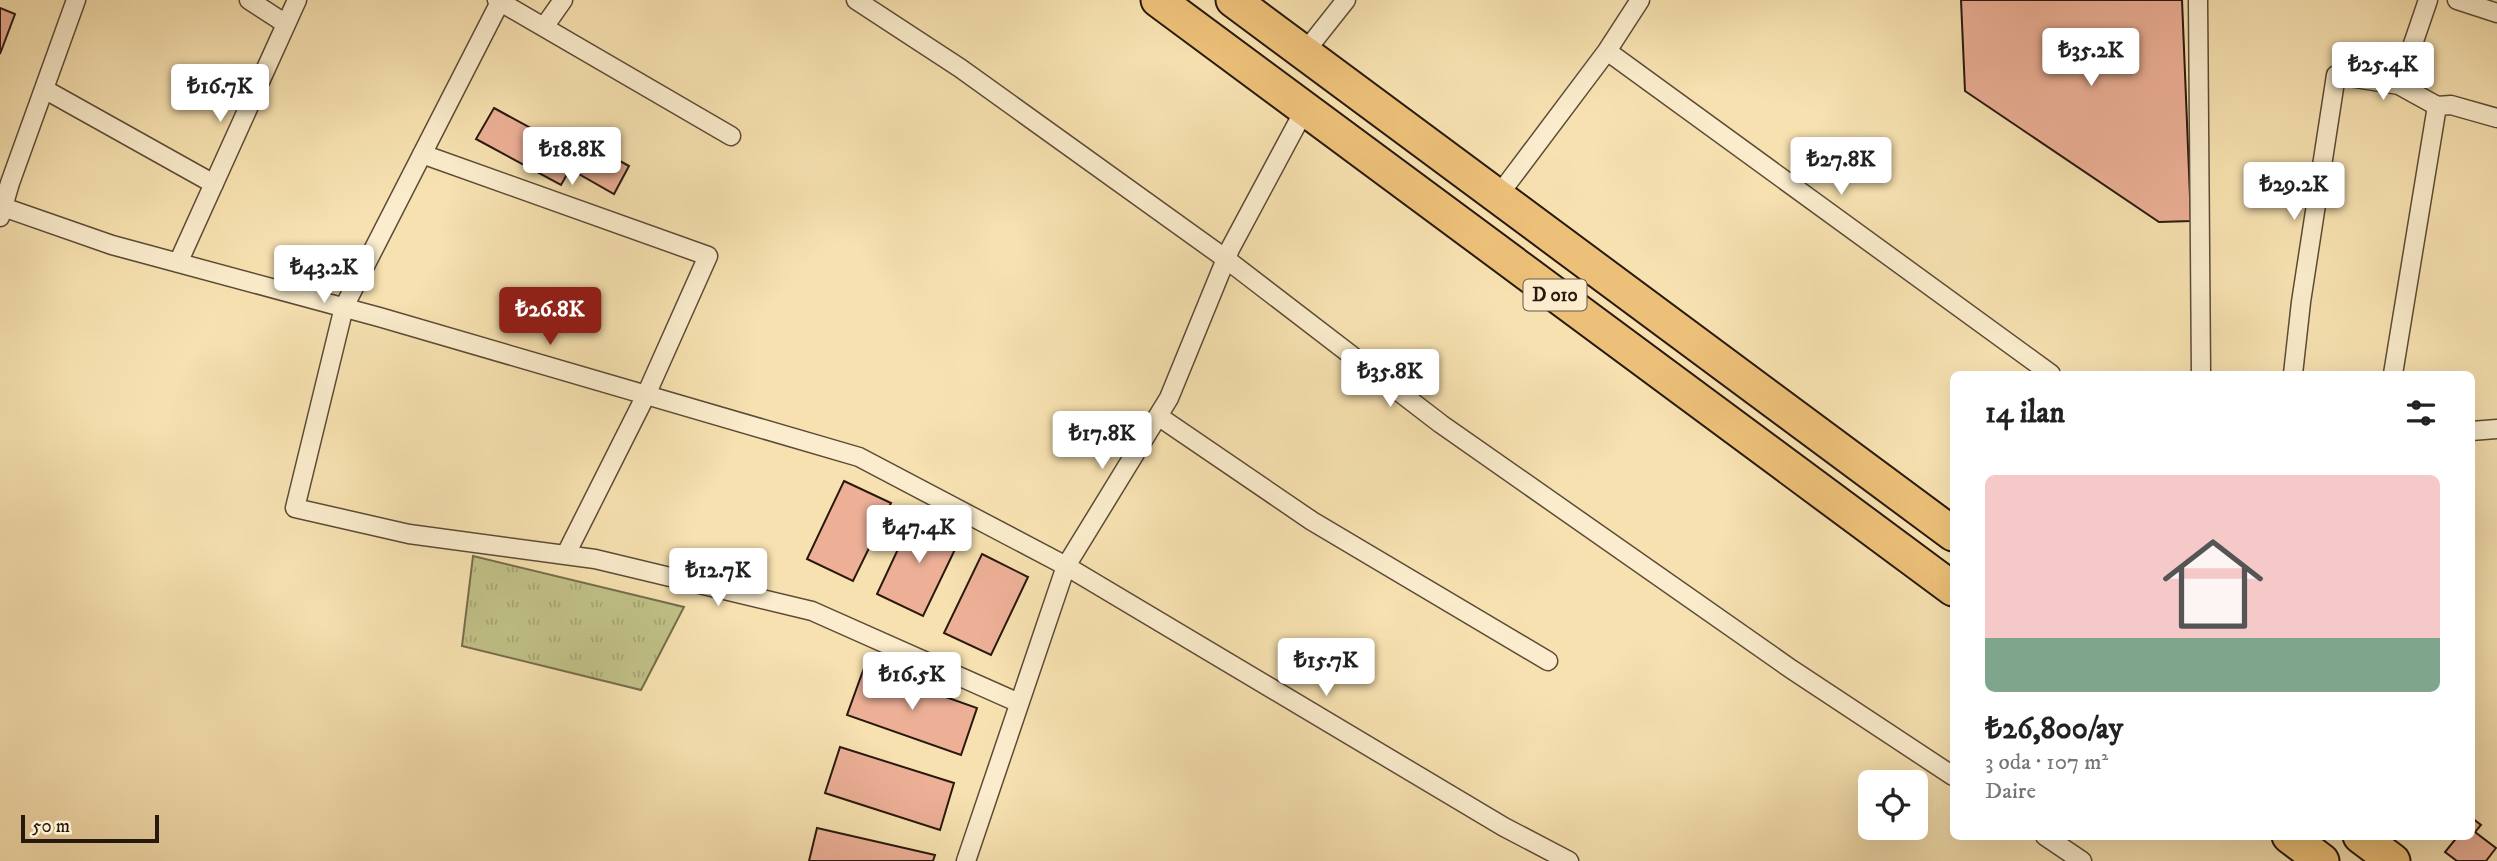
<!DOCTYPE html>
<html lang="tr">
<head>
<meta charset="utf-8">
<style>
  :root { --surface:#fff; --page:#f2f2f2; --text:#222; --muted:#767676; --line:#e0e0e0; --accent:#8f2418 }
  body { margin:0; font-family:"IM FELL DW Pica",serif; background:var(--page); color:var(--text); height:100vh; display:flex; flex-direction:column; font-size:26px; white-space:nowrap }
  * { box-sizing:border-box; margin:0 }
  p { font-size:23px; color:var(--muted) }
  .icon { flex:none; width:38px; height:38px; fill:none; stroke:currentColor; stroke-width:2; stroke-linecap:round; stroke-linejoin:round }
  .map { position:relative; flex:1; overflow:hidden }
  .details { position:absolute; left:1950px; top:371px; width:525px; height:469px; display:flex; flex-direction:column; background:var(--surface); border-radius:10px; box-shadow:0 7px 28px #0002 }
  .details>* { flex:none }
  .controls { position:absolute; left:1858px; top:770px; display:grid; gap:14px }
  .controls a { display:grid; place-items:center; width:70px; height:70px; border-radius:10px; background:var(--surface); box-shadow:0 7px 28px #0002; font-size:35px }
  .scale { position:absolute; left:21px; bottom:18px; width:138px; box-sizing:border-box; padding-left:7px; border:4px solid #28190f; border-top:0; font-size:19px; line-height:24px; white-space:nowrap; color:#28190f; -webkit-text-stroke:5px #faeccc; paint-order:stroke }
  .price { position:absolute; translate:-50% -60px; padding:0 16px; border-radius:7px; background:#fff; color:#222; font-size:23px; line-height:46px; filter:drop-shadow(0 2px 4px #0008) }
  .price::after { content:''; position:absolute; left:50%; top:42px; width:21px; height:16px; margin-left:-10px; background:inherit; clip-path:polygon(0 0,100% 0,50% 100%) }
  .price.current { background:var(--accent); color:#fff }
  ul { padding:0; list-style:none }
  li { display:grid; align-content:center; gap:14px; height:371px; padding:0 35px }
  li+li { border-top:2px solid var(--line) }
  li span { display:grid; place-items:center; height:217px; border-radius:10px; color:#555 }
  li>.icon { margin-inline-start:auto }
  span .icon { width:126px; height:126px; fill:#fffc; stroke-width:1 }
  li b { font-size:30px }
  h2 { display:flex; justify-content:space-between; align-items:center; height:84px; padding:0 35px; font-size:30px }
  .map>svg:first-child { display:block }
  .park { fill:url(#park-tufts); stroke:#746e4c; stroke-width:2 }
  .building { fill:#edb097; stroke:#28190f; stroke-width:2 }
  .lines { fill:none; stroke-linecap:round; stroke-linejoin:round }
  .street-casing { stroke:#5c4b37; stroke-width:21 }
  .highway-casing { stroke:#28190f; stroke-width:37 }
  .street { stroke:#faeccc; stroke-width:18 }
  .highway { stroke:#ecc078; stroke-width:33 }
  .labels { text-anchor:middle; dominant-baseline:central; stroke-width:7; stroke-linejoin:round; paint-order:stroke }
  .shield { fill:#faeccc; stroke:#675848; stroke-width:2 }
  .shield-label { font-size:19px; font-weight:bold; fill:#28190f }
</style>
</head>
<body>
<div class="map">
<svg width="2497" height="861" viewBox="0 0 2497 861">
  <defs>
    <pattern id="park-tufts" width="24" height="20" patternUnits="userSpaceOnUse" patternTransform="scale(1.75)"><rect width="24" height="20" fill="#c1c288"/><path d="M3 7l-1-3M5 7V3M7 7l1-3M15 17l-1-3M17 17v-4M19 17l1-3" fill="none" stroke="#a6a674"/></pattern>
  </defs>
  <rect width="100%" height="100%" fill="#f7e1b0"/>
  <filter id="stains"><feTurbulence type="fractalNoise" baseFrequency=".00286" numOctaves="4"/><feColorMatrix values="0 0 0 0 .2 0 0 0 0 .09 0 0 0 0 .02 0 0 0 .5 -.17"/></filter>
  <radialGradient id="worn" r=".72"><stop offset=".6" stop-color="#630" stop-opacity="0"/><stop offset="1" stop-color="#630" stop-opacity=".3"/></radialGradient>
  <path class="park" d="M473,556L684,607L641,690L462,646Z"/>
  <path class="building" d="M1961,0H2182L2191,221L2159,222L1965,91Z
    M0,8L15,14L0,54Z
    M494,108L569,149L576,137L629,166L614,194L570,169L561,185L476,139Z
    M844,481L891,503L853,581L807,559Z
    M914,515L961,537L923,616L877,594Z
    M982,554L1028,577L991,655L944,633Z
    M864,668L977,708L961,755L847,715Z
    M840,747L954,783L940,830L825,793Z
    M2472,818L2481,825L2475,832L2496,848L2486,861H2457L2445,852L2458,836H2471Z
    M817,828L935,855L933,861H809Z"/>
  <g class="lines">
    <defs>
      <path id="street" d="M249,0L286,24
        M497,0L731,136
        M856,0L960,68L1226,259L1441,424L1791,669L1953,776
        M2198,0L2201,374
        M2457,0L2497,13
        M500,2L344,307L295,508L409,534L595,559L812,611L1019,703
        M544,27L563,0
        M1607,51L2051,374
        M1304,53L1346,0
        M2399,85L2428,0
        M44,89L214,184
        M422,154L708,256L646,395L566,554
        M1498,196L1607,51L1640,0
        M0,206L112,245L379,317L859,457L1066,566L1504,827L1569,861
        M0,217L10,183L76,0
        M178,263L297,0
        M2293,374L2301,302L2336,75L2399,85L2437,106L2451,105L2497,118
        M2393,374L2437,106
        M1158,416L1312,521L1548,661
        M2471,431L2497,429
        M2045,836L2082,861
        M966,861L1066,566L1169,398L1230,249L1305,109"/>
      <path id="highway" d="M1158,0L1953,589
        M1233,0L1953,534
        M2289,836L2322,861
        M2360,836L2393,861"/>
    </defs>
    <use href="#street" class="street-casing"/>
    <use href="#highway" class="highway-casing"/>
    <use href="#street" class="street"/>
    <use href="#highway" class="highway"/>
  </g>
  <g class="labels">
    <rect class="shield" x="1523.5" y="279.5" width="63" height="31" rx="5"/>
    <g class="shield-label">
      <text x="1555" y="295">D 010</text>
    </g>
  </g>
  <rect width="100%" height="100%" filter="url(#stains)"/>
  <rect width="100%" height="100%" fill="url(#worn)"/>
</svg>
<div class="controls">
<a><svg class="icon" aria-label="locate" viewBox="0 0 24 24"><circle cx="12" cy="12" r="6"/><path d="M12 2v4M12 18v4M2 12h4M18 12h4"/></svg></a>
</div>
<div class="scale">50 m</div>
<b class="price" style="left:2091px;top:88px">₺35.2K</b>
<b class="price" style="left:2383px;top:102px">₺25.4K</b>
<b class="price" style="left:220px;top:124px">₺16.7K</b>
<b class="price" style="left:572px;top:187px">₺18.8K</b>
<b class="price" style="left:1841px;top:197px">₺27.8K</b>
<b class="price" style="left:2294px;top:222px">₺29.2K</b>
<b class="price" style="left:324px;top:305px">₺43.2K</b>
<b class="price current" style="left:550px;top:347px">₺26.8K</b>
<b class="price" style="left:1390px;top:409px">₺35.8K</b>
<b class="price" style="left:1102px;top:471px">₺17.8K</b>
<b class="price" style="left:919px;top:565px">₺47.4K</b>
<b class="price" style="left:718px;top:608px">₺12.7K</b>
<b class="price" style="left:1326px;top:698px">₺15.7K</b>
<b class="price" style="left:912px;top:712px">₺16.5K</b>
<section class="details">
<h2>14 ilan<svg class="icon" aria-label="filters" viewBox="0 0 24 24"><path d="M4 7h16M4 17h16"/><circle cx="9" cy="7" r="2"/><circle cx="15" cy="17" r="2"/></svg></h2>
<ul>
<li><span style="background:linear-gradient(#f6c9c9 75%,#7fa58c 0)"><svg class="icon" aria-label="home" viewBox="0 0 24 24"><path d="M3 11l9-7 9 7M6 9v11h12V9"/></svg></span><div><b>₺26,800/ay</b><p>3 oda · 107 m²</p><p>Daire</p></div></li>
</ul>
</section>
</div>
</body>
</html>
